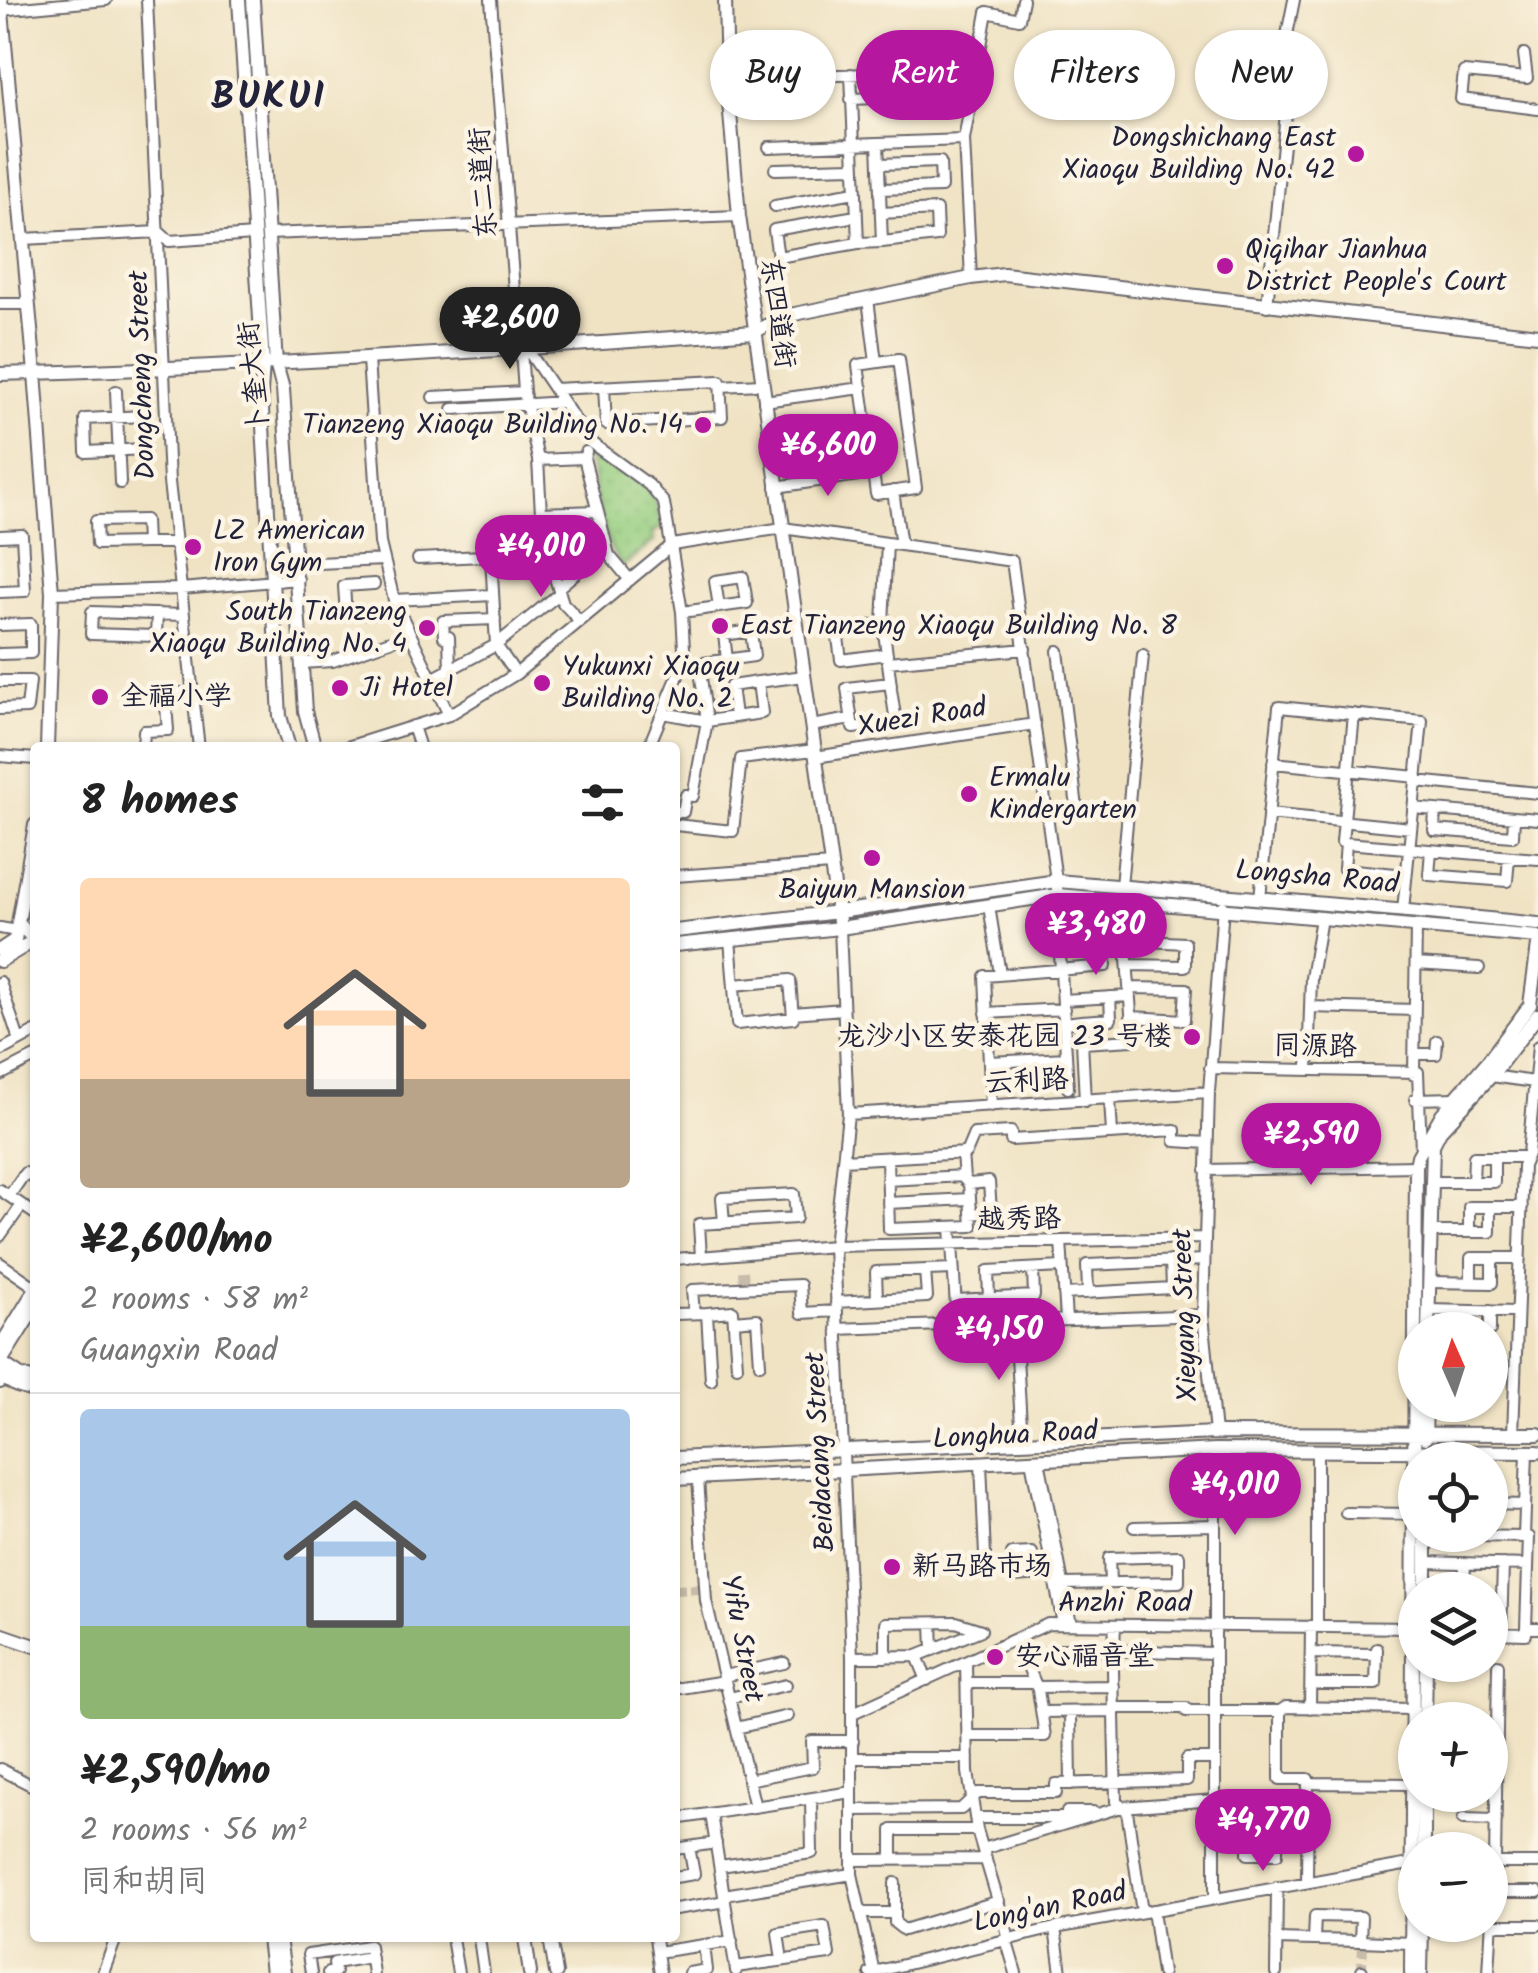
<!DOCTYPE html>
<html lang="en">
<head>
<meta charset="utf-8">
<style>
  :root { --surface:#fff; --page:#f2f2f2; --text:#222; --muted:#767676; --line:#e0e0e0; --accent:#b5179e }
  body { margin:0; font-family:Kalam,"LXGW WenKai TC",sans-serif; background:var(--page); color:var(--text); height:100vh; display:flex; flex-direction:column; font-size:38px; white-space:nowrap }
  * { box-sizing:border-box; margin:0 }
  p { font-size:32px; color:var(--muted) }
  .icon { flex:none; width:55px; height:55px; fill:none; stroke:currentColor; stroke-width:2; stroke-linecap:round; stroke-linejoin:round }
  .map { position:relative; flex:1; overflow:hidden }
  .drawer { position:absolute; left:30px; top:742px; width:650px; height:1200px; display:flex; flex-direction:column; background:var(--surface); border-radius:10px; box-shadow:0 2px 8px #0004 }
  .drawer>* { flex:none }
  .guide { position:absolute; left:710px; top:30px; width:678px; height:90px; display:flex; gap:20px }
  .needle { width:65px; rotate:357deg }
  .buttons { position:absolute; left:1398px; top:1312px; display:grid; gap:20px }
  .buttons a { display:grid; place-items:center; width:110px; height:110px; border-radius:50%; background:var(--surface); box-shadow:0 2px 8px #0004; font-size:50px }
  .price { position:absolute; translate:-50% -85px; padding:0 22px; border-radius:35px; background:var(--accent); color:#fff; font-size:32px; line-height:65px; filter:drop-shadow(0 2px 5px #0008) }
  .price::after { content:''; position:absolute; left:50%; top:60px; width:30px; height:22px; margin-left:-15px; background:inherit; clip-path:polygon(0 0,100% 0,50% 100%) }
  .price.selected { background:#222; color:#fff }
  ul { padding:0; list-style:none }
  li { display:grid; align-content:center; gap:20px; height:530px; padding:0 50px }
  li+li { border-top:2px solid var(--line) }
  li span { display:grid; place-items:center; height:310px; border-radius:10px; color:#555 }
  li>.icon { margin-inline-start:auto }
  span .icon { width:180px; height:180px; fill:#fffc; stroke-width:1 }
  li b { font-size:42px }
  h2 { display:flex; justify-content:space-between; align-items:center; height:120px; padding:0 50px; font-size:42px }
  .chip { padding:0 35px; border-radius:45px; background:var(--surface); box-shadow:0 2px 8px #0004; font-size:35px; line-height:90px }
  .chip.selected { background:var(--accent); color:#fff }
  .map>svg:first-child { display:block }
  .grass { fill:url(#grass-dots); stroke:#5c785e; stroke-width:2.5 }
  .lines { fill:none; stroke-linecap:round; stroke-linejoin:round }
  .minor-tunnel { stroke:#c7bca9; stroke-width:10; stroke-dasharray:10 5; stroke-linecap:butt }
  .minor-casing { stroke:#6a666b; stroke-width:14 }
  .major-casing { stroke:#6a666b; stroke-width:16 }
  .minor { stroke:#fff; stroke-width:10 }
  .major { stroke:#fff; stroke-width:12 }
  .poi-dot { fill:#b5179e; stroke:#fcf5e5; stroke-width:4 }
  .labels { text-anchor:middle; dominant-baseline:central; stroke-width:9; stroke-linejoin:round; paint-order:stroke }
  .poi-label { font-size:28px; fill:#22223b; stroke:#fcf5e5; text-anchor:start }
  .street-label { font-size:28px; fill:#22223b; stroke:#fcf5e5 }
  .district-label { font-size:38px; font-weight:bold; letter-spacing:2.5px; fill:#22223b; stroke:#fcf5e5 }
</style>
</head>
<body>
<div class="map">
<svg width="1538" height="1973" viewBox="0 0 1538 1973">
  <defs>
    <pattern id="grass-dots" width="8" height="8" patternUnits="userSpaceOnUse" patternTransform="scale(2.5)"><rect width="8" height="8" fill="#96ce80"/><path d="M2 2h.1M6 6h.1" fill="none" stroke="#81b170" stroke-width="1.8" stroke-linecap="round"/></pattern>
  </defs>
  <rect width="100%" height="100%" fill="#fcf5e5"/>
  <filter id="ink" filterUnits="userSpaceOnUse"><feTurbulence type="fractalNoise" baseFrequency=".01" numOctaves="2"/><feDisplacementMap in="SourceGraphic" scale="20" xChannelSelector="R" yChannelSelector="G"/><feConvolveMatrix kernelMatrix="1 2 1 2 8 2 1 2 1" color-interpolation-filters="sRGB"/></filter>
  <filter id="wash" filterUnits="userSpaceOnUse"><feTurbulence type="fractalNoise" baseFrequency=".0048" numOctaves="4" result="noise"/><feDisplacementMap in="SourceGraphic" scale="40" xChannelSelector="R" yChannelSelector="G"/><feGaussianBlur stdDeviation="2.25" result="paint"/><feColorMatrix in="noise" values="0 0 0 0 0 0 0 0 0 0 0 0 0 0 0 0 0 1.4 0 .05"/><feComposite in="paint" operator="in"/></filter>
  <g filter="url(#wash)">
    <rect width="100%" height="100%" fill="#f0e3c4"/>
    <path class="grass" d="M598,455L648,489L654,498L665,526L652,532L654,541L622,567C600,537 596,494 589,458L591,456Z"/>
  </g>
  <g filter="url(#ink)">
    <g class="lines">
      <path class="minor-tunnel" d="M743,1271L744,1284
        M675,1590L701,1589
        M1362,1971L1363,1941"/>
      <defs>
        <path id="minor" d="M147,0L169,482L199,748
          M491,0L517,328L527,349L590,442L649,485L664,503L682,612L684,649L680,671L648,748
          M0,10L106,0
          M1524,54L1527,78L1464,72L1461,99L1538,109
          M1281,71L1289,65L1302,68L1307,76L1303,89L1295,94L1286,92L1278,80L1294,0
          M727,79L976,70
          M851,99L972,94
          M878,143L964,140
          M769,147L878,143L882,242L858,243L851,74
          M879,164L940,162L941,187L880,189
          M775,169L854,167
          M775,206L855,192
          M881,213L936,210L937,236L882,242
          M856,216L774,230L778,257L858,243
          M268,234L739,216
          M23,239L159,232L169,241L254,235
          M971,278L964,140L987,12L1019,19L1023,0
          M868,299L876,362
          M0,304H29
          M1267,306L1288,93
          M521,350L524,392L538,460
          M368,359L380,543L394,600L449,715
          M899,359L916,488L876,494L858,365Z
          M720,386L761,384
          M554,389L720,381L722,417L606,424L604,387
          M116,391L120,483
          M433,397L524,392
          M764,401L862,388
          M453,409L563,402
          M144,416L145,449L86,452L85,419Z
          M586,452L584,458L609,555L630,580
          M776,487L873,473
          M893,491L901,545
          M541,513L597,511
          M0,536L22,535L25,591L0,592
          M546,542L605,539
          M146,543L97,544L96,521L145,520L146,543H176
          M887,543L883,624L891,686
          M547,553L563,603L580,621
          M491,556L496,645L516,674
          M418,559L547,553L541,513L538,460L584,458
          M296,564L384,560
          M374,584L344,586L346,614L399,611
          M558,588L607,547
          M52,593L181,589L298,579
          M394,600L493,595
          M682,612L747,603L743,577L715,581L719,607
          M157,614L156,636L91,634L92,612L184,615
          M883,624L837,630L841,660L887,654
          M0,625L31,624V653L0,654
          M751,631L796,625
          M888,662L1025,649
          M302,663L333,661L410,634
          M699,663L707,721L762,713L758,682L804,676
          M681,666L754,656L751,631L724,635L727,659
          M450,670L449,637H444L443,621L495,619
          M432,679L496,645L560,593
          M0,681H30L27,708L0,709
          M890,683L896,722L853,728L847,688Z
          M663,713L707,721L693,796L686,795L683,812H675
          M735,716L731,686L758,682
          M413,726L420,748
          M811,726L851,719
          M143,748L144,731L168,730L165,694L193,692
          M344,748L449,715L516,674L672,545L783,528L1012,561L1058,895
          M0,756L35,759
          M815,757L1035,724
          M1273,763L1417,777
          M1416,781L1538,793
          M1413,808L1538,819
          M1435,810L1434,830L1513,836L1514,817
          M1047,812L1077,808L1058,651
          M1268,814L1411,828
          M675,825L733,831L741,759L814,750
          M1346,843L1342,842L1354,714
          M1431,850L1429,875L1507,881L1509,857
          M1406,875L1344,869L1346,843L1538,859
          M675,876L831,865
          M1121,886L1143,655
          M1260,898L1279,707L1422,721L1403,910
          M989,906L1000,974
          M0,928L17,931
          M840,928L848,1114L834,1246L852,1657V1874L874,1973
          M730,939L737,1024L793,1018L790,980L734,985
          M1126,940L1185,943V966L1128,965
          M1416,964L1479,968
          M0,982L19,1040
          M1130,988L1186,989L1184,1020L1132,1017
          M1063,1000L1130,996
          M1310,1007L1415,1010
          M793,1013L843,1009
          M986,1013L1064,1009
          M1081,1021L1111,1019L1110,997
          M1065,1023L1081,1021L1085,1101
          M0,1051L35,1032
          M1415,1054H1436L1437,1041
          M989,1062L1066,1058
          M1210,1068L1418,1072L1421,1150
          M1308,1070L1311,978L1321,918
          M0,1075L35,1057
          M1414,1075L1416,926
          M1491,1076L1534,1082
          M1068,1088L1059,937L1125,932L1133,1040L1082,1043
          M1110,1099L1112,1134
          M1415,1099L1456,1098
          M991,1106L985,976L1106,966L1104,934
          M848,1114L1209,1092
          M887,1158L889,1229L972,1226L969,1184L964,1179L962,1153
          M843,1160L966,1153L974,1134L1011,1132V1140L1175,1130V1141L1207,1143
          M1206,1170L1416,1166
          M887,1180L964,1176
          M1432,1182H1494V1157
          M1473,1182L1474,1157H1526
          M969,1184L989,1182L991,1212L971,1214
          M0,1190L35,1214
          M9,1196L25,1173L35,1179
          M888,1203L970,1199
          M951,1227L957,1324
          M1430,1232H1490V1207
          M1469,1232V1207H1522
          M0,1236L22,1205
          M1061,1241L1066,1320
          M701,1257L699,1224L796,1218L794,1194L722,1198L724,1223
          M675,1259L834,1246L1204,1238
          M0,1263L35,1287
          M1429,1282L1492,1283V1258
          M1471,1283V1258H1520
          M1088,1293L1087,1265L1204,1260
          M1064,1294L1172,1288L1171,1261
          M989,1298L988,1271L1062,1267
          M877,1299L876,1272L953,1269
          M956,1300L1034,1296L1033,1269
          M836,1302L927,1297L925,1270
          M1428,1310L1517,1312
          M694,1313L692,1290L800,1285L802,1313L837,1311
          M707,1313L733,1311L737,1366
          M675,1314L707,1313L711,1380
          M734,1321L757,1319L760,1364
          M1015,1322L1022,1442
          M837,1329L1203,1315
          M1468,1330L1469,1311
          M1490,1330V1311
          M1215,1433L1203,1315L1209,1092L1223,906
          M1513,1434L1523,1166L1528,1154L1538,1046
          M1031,1460L1063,1624
          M1039,1460L1071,1624
          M981,1463L985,1556
          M698,1478L706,1601L755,1807
          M1490,1504L1525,1505
          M1346,1513L1414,1514
          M1134,1527L1215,1525
          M1426,1535L1524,1537
          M1012,1554L1032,1553
          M1426,1562L1528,1565
          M1013,1576L1057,1573
          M1063,1584L1179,1582V1556L1109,1558L1110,1583
          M1464,1590L1465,1563
          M932,1623L933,1650
          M1115,1625L1113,1670L1116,1802L1127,1811L1142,1912
          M1317,1626V1451
          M1526,1628L1529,1537H1524L1527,1452
          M1490,1633L1526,1634V1628H1538
          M1501,1633L1503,1564
          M1063,1649L1215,1653
          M1311,1653L1377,1654
          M917,1656L981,1630
          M852,1657L917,1656L927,1680
          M886,1657V1623L956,1622L981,1630
          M966,1662L968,1772L977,1830L1009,1938
          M724,1676L784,1663
          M967,1683H1035
          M1311,1684H1376L1377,1649
          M1037,1687L1114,1686
          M675,1689L725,1681
          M729,1698L786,1685
          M1114,1708H1186V1711H1280L1286,1707L1414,1709
          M1310,1708L1311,1626
          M1280,1711V1779H1308L1307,1882
          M1043,1712L1115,1711
          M1070,1712L1071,1784
          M853,1713L1048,1624L1415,1628
          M1425,1714H1442
          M1463,1715H1468V1720
          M736,1728L788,1716
          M968,1736H1045L1038,1690L1016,1639
          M852,1758H968
          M0,1769L35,1787
          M748,1780L813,1767L812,1741H853
          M1308,1783L1414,1784
          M852,1810L961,1809L978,1793H1056V1784L1187,1780V1759H1215
          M711,1814L736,1971
          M975,1818H1067V1812H1093
          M675,1819L852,1792
          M1463,1819L1496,1820
          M1215,1828L1308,1827
          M1248,1828V1854H1277V1827
          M675,1849L716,1843
          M983,1849L1121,1807L1215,1800
          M892,1859V1830H977
          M852,1860L986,1859
          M1491,1863H1538
          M720,1866L812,1853L811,1799
          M675,1877L694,1874L689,1847
          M1494,1892H1538
          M1215,1899V1450
          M675,1909L720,1902L730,1894L852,1874
          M1153,1910L1162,1973
          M861,1913H895V1923L904,1930L999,1901
          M895,1913V1883
          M1492,1925H1538
          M1055,1928L1061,1973
          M452,1938L458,1973
          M479,1938L484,1973
          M655,1938L660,1973
          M1006,1939L1016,1973
          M1276,1939L1314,1940L1315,1916L1361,1917L1360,1941L1411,1943
          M1314,1940L1360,1941
          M657,1952L732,1941
          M736,1967L829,1954L824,1926L778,1933L782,1960
          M103,1973L116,1938
          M311,1973L308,1955L369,1946L373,1973
          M328,1973L335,1972L334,1963L371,1957
          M689,1973L707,1970L704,1945
          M870,1973L1055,1928L1415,1863
          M1276,1973L1277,1887
          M1362,1973V1971
          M1489,1973L1495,1863L1498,1665"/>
        <path id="major" d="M1,0L35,373L52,593L47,748
          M239,0L263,364L261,392L280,716L289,748
          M253,0L276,364L283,389L305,711L315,748
          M725,0L727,79L739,216L840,928
          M0,374C252,367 503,351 754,332L785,316L971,278L1004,274L1538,335
          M675,931L838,912L1057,881L1419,912L1538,924
          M35,940L18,923L35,825
          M675,945L840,928L1058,895L1538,937
          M0,950L15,940L18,923
          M0,961L35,940
          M1428,1330L1433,1145L1440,1131L1491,1076L1538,1015
          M0,1347L35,1290
          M0,1362L21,1376L35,1380
          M0,1376L17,1386L35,1392
          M0,1382L3,1378L0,1363L35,1307
          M1425,1438L1426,1405
          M675,1458L1215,1433L1538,1434
          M675,1479L1215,1450L1538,1452
          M1426,1535V1590
          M0,1634L35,1646
          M1425,1720L1426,1665
          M1424,1850V1795
          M268,1938L272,1973
          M279,1938L284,1973
          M525,1938L530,1973
          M550,1938L556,1973
          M1411,1973L1416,1166L1418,1156L1442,1114L1488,1061L1530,1005L1538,945
          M1421,1973L1422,1925"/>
      </defs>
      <use href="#minor" class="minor-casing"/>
      <use href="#major" class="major-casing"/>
      <use href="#minor" class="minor"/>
      <use href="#major" class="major"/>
    </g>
  </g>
  <g class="poi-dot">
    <circle cx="1356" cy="154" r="10"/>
    <circle cx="1225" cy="266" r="10"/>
    <circle cx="703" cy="425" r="10"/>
    <circle cx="193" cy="547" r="10"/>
    <circle cx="720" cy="626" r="10"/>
    <circle cx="427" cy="628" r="10"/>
    <circle cx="542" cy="683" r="10"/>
    <circle cx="340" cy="688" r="10"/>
    <circle cx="100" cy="697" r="10"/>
    <circle cx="969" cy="794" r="10"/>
    <circle cx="872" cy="858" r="10"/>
    <circle cx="1192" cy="1037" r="10"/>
    <circle cx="892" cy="1567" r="10"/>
    <circle cx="995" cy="1657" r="10"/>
  </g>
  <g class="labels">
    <g class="poi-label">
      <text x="1336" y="138" text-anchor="end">Dongshichang East<tspan x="1336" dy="32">Xiaoqu Building No. 42</tspan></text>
      <text x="1245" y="250">Qiqihar Jianhua<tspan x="1245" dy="32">District People's Court</tspan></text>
      <text x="683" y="425" text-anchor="end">Tianzeng Xiaoqu Building No. 14</text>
      <text x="213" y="531">LZ American<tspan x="213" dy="32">Iron Gym</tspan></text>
      <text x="407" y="612" text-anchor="end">South Tianzeng<tspan x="407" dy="32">Xiaoqu Building No. 4</tspan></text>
      <text x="740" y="626">East Tianzeng Xiaoqu Building No. 8</text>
      <text x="562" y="667">Yukunxi Xiaoqu<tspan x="562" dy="32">Building No. 2</tspan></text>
      <text x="360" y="688">Ji Hotel</text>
      <text x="120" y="697">全福小学</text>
      <text x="989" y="778">Ermalu<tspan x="989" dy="32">Kindergarten</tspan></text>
      <text x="872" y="890" text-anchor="middle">Baiyun Mansion</text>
      <text x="1172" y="1037" text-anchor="end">龙沙小区安泰花园 23 号楼</text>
      <text x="912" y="1567">新马路市场</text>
      <text x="1015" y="1657">安心福音堂</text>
    </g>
    <g class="street-label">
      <text transform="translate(484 183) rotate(-94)">东二道街</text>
      <text transform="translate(777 313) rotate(82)">东四道街</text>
      <text transform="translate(143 375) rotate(-92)">Dongcheng Street</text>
      <text transform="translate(255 377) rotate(-96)">卜奎大街</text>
      <text transform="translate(922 718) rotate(-9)">Xuezi Road</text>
      <text transform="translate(1317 878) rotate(5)">Longsha Road</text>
      <text transform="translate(1315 1047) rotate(1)">同源路</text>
      <text transform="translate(1027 1082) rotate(-3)">云利路</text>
      <text transform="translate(1019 1220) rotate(-1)">越秀路</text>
      <text transform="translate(1186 1315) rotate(-92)">Xieyang Street</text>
      <text transform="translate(1015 1436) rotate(-3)">Longhua Road</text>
      <text transform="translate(821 1452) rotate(-93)">Beidacang Street</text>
      <text x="1125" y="1603">Anzhi Road</text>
      <text transform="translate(741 1639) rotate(79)">Yifu Street</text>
      <text transform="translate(1050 1908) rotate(-12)">Long'an Road</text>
    </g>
    <g class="district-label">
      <text x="269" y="98">BUKUI</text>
    </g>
  </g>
</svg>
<div class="buttons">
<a><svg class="needle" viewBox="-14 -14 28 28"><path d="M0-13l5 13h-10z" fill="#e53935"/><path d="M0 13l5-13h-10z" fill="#767676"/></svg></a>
<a><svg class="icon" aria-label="locate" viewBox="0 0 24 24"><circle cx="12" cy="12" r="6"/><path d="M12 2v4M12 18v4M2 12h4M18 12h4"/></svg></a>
<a><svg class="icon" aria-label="layers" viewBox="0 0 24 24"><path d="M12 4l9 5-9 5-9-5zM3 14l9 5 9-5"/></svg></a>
<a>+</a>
<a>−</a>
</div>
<b class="price selected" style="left:510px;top:372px">¥2,600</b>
<b class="price" style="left:828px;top:499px">¥6,600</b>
<b class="price" style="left:541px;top:600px">¥4,010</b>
<b class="price" style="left:1096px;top:978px">¥3,480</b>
<b class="price" style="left:1311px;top:1188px">¥2,590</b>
<b class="price" style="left:999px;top:1383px">¥4,150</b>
<b class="price" style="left:1235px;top:1538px">¥4,010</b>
<b class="price" style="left:1263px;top:1874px">¥4,770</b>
<div class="guide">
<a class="chip">Buy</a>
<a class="chip selected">Rent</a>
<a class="chip">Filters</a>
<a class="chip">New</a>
</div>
<section class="drawer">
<h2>8 homes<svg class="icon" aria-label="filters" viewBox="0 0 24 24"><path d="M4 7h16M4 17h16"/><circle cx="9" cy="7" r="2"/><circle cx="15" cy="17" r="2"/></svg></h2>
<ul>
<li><span style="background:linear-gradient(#ffd9b3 65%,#b9a48a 0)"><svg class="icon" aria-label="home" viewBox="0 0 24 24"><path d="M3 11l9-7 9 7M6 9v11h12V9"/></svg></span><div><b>¥2,600/mo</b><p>2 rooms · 58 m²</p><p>Guangxin Road</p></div></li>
<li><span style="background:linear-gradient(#a9c7e8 70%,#8fb573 0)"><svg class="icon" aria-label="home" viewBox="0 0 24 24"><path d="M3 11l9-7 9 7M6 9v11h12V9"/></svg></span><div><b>¥2,590/mo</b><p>2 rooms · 56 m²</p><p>同和胡同</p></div></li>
</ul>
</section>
</div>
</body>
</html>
